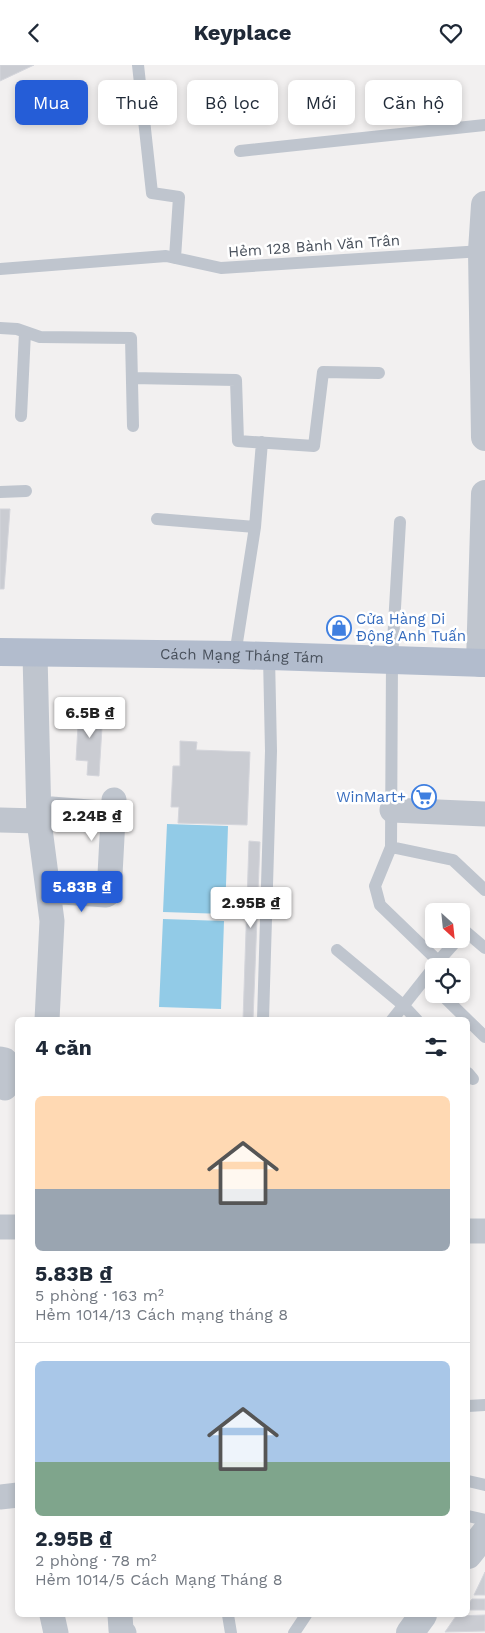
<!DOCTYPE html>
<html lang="vi">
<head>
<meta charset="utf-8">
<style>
  :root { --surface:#fff; --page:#f6f6f7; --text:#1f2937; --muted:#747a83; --line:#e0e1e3; --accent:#255dd7 }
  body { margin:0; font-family:"Work Sans",sans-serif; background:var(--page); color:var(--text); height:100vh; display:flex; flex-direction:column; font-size:19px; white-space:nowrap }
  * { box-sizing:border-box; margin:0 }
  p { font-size:16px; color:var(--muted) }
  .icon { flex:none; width:28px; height:28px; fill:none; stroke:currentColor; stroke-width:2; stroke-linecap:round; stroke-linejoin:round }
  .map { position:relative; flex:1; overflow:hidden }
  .sheet { position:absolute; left:15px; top:952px; width:455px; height:600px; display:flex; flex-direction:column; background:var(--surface); border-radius:8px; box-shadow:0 2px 8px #0003 }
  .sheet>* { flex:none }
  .hud { position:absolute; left:15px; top:15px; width:455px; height:45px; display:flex; gap:10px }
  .needle { width:32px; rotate:153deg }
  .controls { position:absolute; left:425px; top:838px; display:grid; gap:10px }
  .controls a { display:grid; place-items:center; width:45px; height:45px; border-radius:8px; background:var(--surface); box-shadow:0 2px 8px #0003; font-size:25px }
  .price { position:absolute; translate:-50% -42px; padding:0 11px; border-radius:5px; background:#fff; color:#222; font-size:16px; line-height:32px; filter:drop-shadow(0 1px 2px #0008) }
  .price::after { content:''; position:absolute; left:50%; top:30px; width:15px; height:11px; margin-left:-8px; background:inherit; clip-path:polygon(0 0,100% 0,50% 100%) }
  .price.selected { background:var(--accent); color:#fff }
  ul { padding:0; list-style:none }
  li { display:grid; align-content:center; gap:10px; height:265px; padding:0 20px }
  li+li { border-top:1px solid var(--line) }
  li span { display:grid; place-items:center; height:155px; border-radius:8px; color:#555 }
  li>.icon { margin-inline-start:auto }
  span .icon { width:90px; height:90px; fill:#fffc; stroke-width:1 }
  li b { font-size:21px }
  h2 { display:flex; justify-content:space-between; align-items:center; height:60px; padding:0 20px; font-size:21px }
  .chip { padding:0 18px; border-radius:8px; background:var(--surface); box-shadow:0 2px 8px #0003; font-size:18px; line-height:45px }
  .chip.selected { background:var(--accent); color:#fff }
  header { display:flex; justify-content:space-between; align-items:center; height:65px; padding:0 20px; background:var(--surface); font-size:22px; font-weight:700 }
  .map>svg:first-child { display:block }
  .water { fill:#92cbe7 }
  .building { fill:#caccd2; stroke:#d4d5db }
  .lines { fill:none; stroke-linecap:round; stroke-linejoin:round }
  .service { stroke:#bfc5ce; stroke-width:12 }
  .minor { stroke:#bfc5ce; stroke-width:25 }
  .tertiary { stroke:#bfc5ce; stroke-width:28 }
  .primary { stroke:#b2bccd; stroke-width:28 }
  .labels { text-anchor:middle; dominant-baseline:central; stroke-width:5; stroke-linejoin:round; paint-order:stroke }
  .street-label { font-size:15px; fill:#49515c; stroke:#fff }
  .shop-label { font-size:15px; fill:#366cbe; stroke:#fff; text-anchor:start }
</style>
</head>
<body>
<header><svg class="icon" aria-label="back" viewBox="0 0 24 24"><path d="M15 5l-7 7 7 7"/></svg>Keyplace<svg class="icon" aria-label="heart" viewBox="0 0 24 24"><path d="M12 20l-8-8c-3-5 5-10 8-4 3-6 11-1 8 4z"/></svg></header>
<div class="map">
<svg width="485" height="1568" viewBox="0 0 485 1568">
  <rect width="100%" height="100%" fill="#f2f0f0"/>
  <path class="water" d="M167,759L228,761L225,849L163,847Z
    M163,854L224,856L221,944L159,942Z"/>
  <path class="building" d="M0,0H34L0,16Z
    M0,444H10L4,524H0Z
    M79,644L103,646L99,711L87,710L88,696L76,695Z
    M180,676L197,677L196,685L250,687L247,760L178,758L179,742H171L173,701H180Z
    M249,776L260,777L253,955H243Z
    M485,1507V1530H474Z
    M472,1534H485V1545H468V1539Z
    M485,1550V1566L445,1567L456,1551Z"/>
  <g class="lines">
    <path class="service" d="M138,0L152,128L179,132L175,193
      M240,86L485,60
      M0,204L166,191L221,203L482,186
      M0,263L17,264L40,272L131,273L133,361
      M132,313L236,315L238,376L314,381L323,307L379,308
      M21,351L25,267
      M0,427L26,426
      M157,454L255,462
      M400,457L392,594L391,782L375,821L380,840L438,896
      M235,590L255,462L262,377
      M391,782L453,795L485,825
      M461,870L465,866L485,883
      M337,885L403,940L417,955
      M434,901L458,874
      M441,929L485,972
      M263,955L271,686L269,592
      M392,955L434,902
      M468,1008L473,1014
      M468,1341L485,1340
      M468,1416L485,1420
      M468,1451L485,1455
      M228,1550L231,1568
      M294,1568L306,1550"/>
    <path class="minor" d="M35,589L39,756L52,856L47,955
      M39,743L114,749
      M392,745L485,749
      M0,755L39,756
      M48,826L106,830L109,828L114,735
      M0,994L5,995V1023
      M0,1162H18
      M468,1166H485
      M0,1432L18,1430
      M52,1550L56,1568
      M120,1550L121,1565L124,1568"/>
    <path class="tertiary" d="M485,140L482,186L485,372
      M480,598L485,429
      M468,1490L485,1468
      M410,1568L423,1550"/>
    <path class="primary" id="s1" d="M0,587L235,590L485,598"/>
  </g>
  <defs>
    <symbol id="shop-ring" viewBox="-11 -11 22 22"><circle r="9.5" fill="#fff" stroke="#3f7fe0" stroke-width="1.5"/><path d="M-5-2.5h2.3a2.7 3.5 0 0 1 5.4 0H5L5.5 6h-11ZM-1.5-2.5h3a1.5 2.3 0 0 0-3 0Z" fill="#3f7fe0"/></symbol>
    <symbol id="supermarket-ring" viewBox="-11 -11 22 22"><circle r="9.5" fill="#fff" stroke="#3f7fe0" stroke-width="1.5"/><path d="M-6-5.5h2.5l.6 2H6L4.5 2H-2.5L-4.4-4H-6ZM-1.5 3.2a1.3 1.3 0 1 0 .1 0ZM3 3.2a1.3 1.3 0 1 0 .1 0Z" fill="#3f7fe0"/></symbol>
  </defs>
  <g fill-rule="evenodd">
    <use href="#shop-ring" x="325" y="549" width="28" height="28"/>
    <use href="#supermarket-ring" x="410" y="718" width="28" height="28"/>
  </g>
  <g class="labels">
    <g class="street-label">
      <text transform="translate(314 181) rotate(-4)">Hẻm 128 Bành Văn Trân</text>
      <text stroke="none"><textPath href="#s1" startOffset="242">Cách Mạng Tháng Tám</textPath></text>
    </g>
    <g class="shop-label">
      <text x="356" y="554">Cửa Hàng Di<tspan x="356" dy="17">Động Anh Tuấn</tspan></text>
      <text x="406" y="732" text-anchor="end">WinMart+</text>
    </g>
  </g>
</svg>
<div class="controls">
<a><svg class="needle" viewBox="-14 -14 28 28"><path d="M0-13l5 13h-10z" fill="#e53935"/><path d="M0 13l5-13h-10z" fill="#747a83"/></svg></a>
<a><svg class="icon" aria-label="locate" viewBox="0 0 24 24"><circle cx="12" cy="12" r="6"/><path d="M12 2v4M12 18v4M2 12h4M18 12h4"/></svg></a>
</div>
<b class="price" style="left:90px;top:674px">6.5B ₫</b>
<b class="price" style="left:92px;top:777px">2.24B ₫</b>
<b class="price selected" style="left:82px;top:848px">5.83B ₫</b>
<b class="price" style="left:251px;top:864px">2.95B ₫</b>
<div class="hud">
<a class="chip selected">Mua</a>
<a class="chip">Thuê</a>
<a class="chip">Bộ lọc</a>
<a class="chip">Mới</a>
<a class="chip">Căn hộ</a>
</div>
<section class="sheet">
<h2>4 căn<svg class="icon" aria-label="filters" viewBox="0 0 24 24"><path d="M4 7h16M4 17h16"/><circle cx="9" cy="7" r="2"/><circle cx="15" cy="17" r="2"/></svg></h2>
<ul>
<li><span style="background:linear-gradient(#ffd9b3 60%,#9aa5b1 0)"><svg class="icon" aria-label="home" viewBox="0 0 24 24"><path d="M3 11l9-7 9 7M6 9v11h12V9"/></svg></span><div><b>5.83B ₫</b><p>5 phòng · 163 m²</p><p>Hẻm 1014/13 Cách mạng tháng 8</p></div></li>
<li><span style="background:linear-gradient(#a9c7e8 65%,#7fa58c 0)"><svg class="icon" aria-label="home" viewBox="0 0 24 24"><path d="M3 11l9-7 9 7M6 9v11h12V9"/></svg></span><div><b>2.95B ₫</b><p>2 phòng · 78 m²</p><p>Hẻm 1014/5 Cách Mạng Tháng 8</p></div></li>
</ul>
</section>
</div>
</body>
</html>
